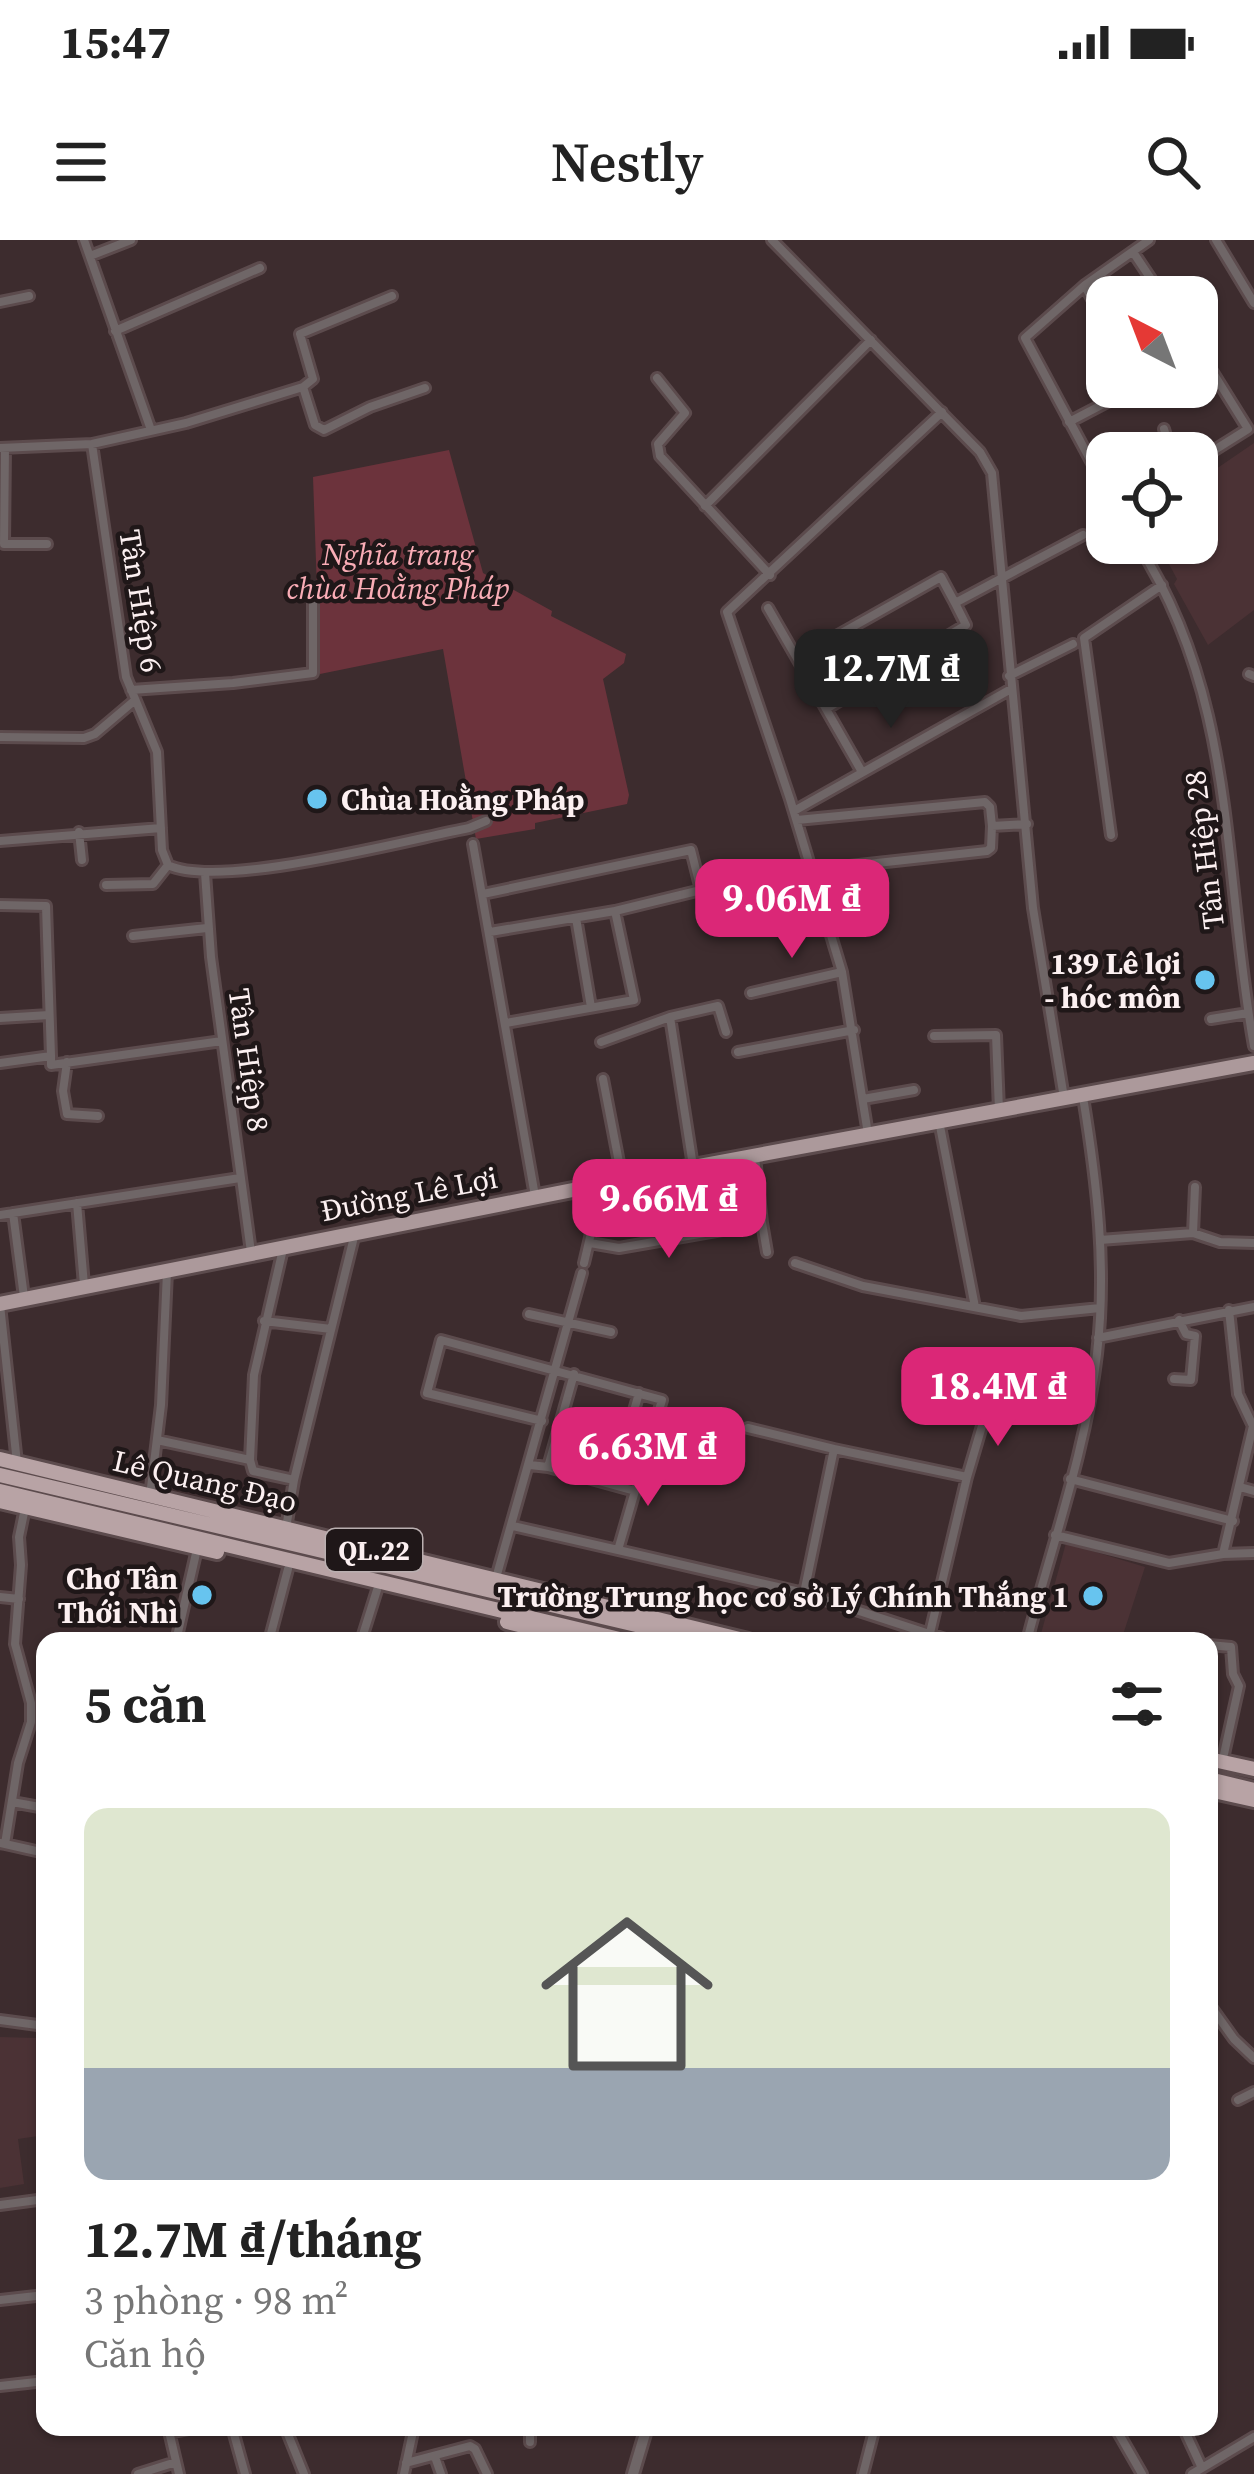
<!DOCTYPE html>
<html lang="vi">
<head>
<meta charset="utf-8">
<style>
  :root { --surface:#fff; --page:#f6f6f6; --text:#222; --muted:#767676; --line:#e0e0e0; --accent:#db2777 }
  body { margin:0; font-family:"Source Serif 4",serif; background:var(--page); color:var(--text); height:100vh; display:flex; flex-direction:column; font-size:45px; white-space:nowrap }
  * { box-sizing:border-box; margin:0 }
  p { font-size:39px; color:var(--muted) }
  .icon { flex:none; width:66px; height:66px; fill:none; stroke:currentColor; stroke-width:2; stroke-linecap:round; stroke-linejoin:round }
  .map { position:relative; flex:1; overflow:hidden }
  .details { position:absolute; left:36px; top:1392px; width:1182px; height:804px; display:flex; flex-direction:column; background:var(--surface); border-radius:24px; box-shadow:0 3px 9px #0004 }
  .details>* { flex:none }
  .needle { width:78px; rotate:318deg }
  .buttons { position:absolute; left:1086px; top:36px; display:grid; gap:24px }
  .buttons a { display:grid; place-items:center; width:132px; height:132px; border-radius:24px; background:var(--surface); box-shadow:0 3px 9px #0004; font-size:60px }
  .price { position:absolute; translate:-50% -102px; padding:0 27px; border-radius:24px; background:var(--accent); color:#fff; font-size:39px; line-height:78px; filter:drop-shadow(0 3px 6px #0008) }
  .price::after { content:''; position:absolute; left:50%; top:72px; width:36px; height:27px; margin-left:-18px; background:inherit; clip-path:polygon(0 0,100% 0,50% 100%) }
  .price.active { background:#222; color:#fff }
  ul { padding:0; list-style:none }
  li { display:grid; align-content:center; gap:24px; height:636px; padding:0 48px }
  li+li { border-top:3px solid var(--line) }
  li span { display:grid; place-items:center; height:372px; border-radius:24px; color:#555 }
  li>.icon { margin-inline-start:auto }
  span .icon { width:216px; height:216px; fill:#fffc; stroke-width:1 }
  li b { font-size:51px }
  h2 { display:flex; justify-content:space-between; align-items:center; height:144px; padding:0 48px; font-size:51px }
  .status { display:flex; justify-content:space-between; align-items:center; height:84px; padding:0 60px; background:var(--surface); direction:ltr }
  .status svg { height:33px; fill:currentColor }
  header { display:flex; justify-content:space-between; align-items:center; height:156px; padding:0 48px; background:var(--surface); font-size:54px; font-weight:600 }
  .map>svg:first-child { display:block }
  .built { fill:#4b3235 }
  .green { fill:#6c333c }
  .lines { fill:none; stroke-linecap:round; stroke-linejoin:round }
  .minor-casing { stroke:#5c4b4d; stroke-width:14 }
  .tertiary-casing { stroke:#5c4b4d; stroke-width:16 }
  .primary-casing { stroke:#5c4b4d; stroke-width:20 }
  .trunk-casing { stroke:#5c4b4d; stroke-width:20 }
  .minor { stroke:#6f6667; stroke-width:8 }
  .tertiary { stroke:#6f6667; stroke-width:10 }
  .primary { stroke:#ac999b; stroke-width:14 }
  .trunk { stroke:#b8a3a5; stroke-width:14 }
  .poi-dot { fill:#67c4ef; stroke:#1f1718; stroke-width:4.5 }
  .labels { text-anchor:middle; dominant-baseline:central; stroke-width:9; stroke-linejoin:round; paint-order:stroke }
  .shield { fill:#1f1718; stroke:#baafb0; stroke-width:3 }
  .shield-label { font-size:27px; font-weight:bold; fill:#fcf0f1 }
  .park-label { font-size:30px; font-style:italic; fill:#faadb6; stroke:#1f1718 }
  .street-label { font-size:30px; fill:#fcf0f1; stroke:#1f1718 }
  .poi-label { font-size:30px; font-weight:bold; fill:#fcf0f1; stroke:#1f1718; text-anchor:end }
</style>
</head>
<body>
<div class="status"><b>15:47</b><svg viewBox="0 0 49 12"><path d="M0 12V9h3v3zM5 12V6h3v6zM10 12V3h3v9zM15 12V0h3v12zM26 1h20v11H26zM47 4h2v5h-2z"/></svg></div>
<header><svg class="icon" aria-label="menu" viewBox="0 0 24 24"><path d="M4 6h16M4 12h16M4 18h16"/></svg>Nestly<svg class="icon" aria-label="search" viewBox="0 0 24 24"><circle cx="10" cy="10" r="6"/><path d="M15 15l6 6"/></svg></header>
<div class="map">
<svg width="1254" height="2234" viewBox="0 0 1254 2234">
  <rect width="100%" height="100%" fill="#3d2c2e"/>
  <path class="built" d="M1254,203V370L1208,405L1174,344L1177,339L1163,313H1155L1150,303H1197V242Z
    M1066,1303L1145,1327L1121,1401H1039Z
    M0,1797L38,1798L45,1823V1895L18,1899L24,1944L0,1948Z"/>
  <path class="green" d="M449,210L483,333L552,371L551,376L626,414L624,423L603,439L629,555L627,564L535,583V589L476,599L443,409L320,434L313,237Z"/>
  <g class="lines">
    <defs>
      <path id="minor" d="M84,0L151,190
        M772,0L980,212L992,233L1033,668L1064,858
        M1216,0L1254,63
        M1133,12L1163,57
        M90,16L131,0
        M1085,46L1107,87
        M0,62L29,56
        M115,91L260,28
        M1197,107L1248,189L1197,221
        M657,138L685,173L658,204L660,216L770,335
        M303,147L315,185L324,190L370,167L425,148
        M1069,182L1136,147
        M1164,189L1171,213
        M92,204L126,437L157,512L162,610L168,625C219,650 407,600 469,588L486,581
        M0,208L92,204L186,183L303,147L313,139L300,94L392,56
        M5,208L4,304H47
        M1107,251L1025,98L1085,45L1149,0
        M705,266L871,100
        M1093,290L1107,283
        M1137,303C1238,460 1222,630 1254,806
        M768,368L826,469
        M799,417L941,337L955,363
        M1249,434L1254,436
        M1009,436L1073,404
        M131,450L233,443L313,433V363
        M0,497L84,498L95,494L134,461
        M862,532L826,469L966,385L955,363L1083,295
        M794,571L1011,449
        M797,580L985,562L990,567L992,586L1027,584
        M79,592L82,620
        M1111,595L1084,398L1162,345
        M0,601L161,588
        M473,604L535,956
        M813,630L987,611L991,608L992,586
        M205,633L211,717L251,1012
        M106,645L153,644L168,625
        M483,654L691,610L701,650L615,671L634,760L506,783
        M0,665L46,666L51,816
        M751,672L800,662L802,666L823,665
        M576,678L591,767
        M490,692L615,671
        M133,696L207,688
        M751,753L842,732
        M0,778L49,775
        M1211,779L1248,773
        M934,796L996,795L999,870
        M601,802L670,777
        M738,812L854,790
        M67,822L63,851L67,874L98,876
        M0,823L51,816V825L222,801
        M603,839L622,938
        M863,859L914,850
        M939,881L975,1067
        M868,894L842,732L790,559L727,372L942,172
        M755,917L762,983
        M693,926L670,777L718,766L726,792
        M649,937L662,1000
        M77,963L84,1045
        M13,973L24,1057
        M0,975L240,938
        M1193,993L1220,1002L1254,1003
        M1100,1000L1193,993L1195,947
        M590,1003L619,1008L762,983L767,1012
        M584,1023L602,946
        M795,1023L863,1046L1021,1076L1100,1068
        M0,1065L17,1223
        M529,1074L611,1092
        M264,1081L331,1089
        M1098,1098L1254,1067
        M1174,1139L1191,1140L1195,1096L1186,1094L1179,1080
        M542,1181L427,1153L441,1100L662,1160L635,1251L548,1227
        M560,1185L648,1207
        M748,1188L834,1209
        M157,1200L250,1220L254,1135L283,1009
        M650,1200L686,1211
        M625,1202L639,1153
        M250,1220L253,1231L294,1240
        M530,1225L548,1227L574,1134
        M967,1237L987,1169
        M1070,1239L1233,1281
        M1240,1247L1254,1251
        M635,1251L618,1310L804,1353L951,1401
        M150,1256L161,1165L167,1032
        M513,1286L618,1310
        M286,1288L294,1240L355,993
        M1055,1295L1169,1323L1223,1314L1253,1186L1238,1154L1229,1070
        M1223,1314L1254,1313
        M496,1338L582,1033
        M804,1353L834,1209L967,1237L930,1393
        M0,1357L19,1359
        M176,1401L197,1309
        M269,1401L288,1329
        M361,1401L377,1350
        M1027,1401C1051,1307 1086,1211 1097,1114C1107,1027 1097,943 1083,857
        M1136,1401H1160
        M1209,1405L1231,1407L1233,1434L1239,1446L1224,1514
        M12,1562L45,1568
        M0,1603L5,1604L18,1523L31,1482V1463L15,1404L21,1325L19,1297L25,1268
        M5,1604L45,1613
        M1209,1764L1234,1799L1254,1818
        M0,1780L45,1786
        M1238,1860L1254,1852
        M0,1965L45,1959
        M0,2060L45,2055
        M0,2146L45,2141
        M168,2187L179,2234
        M232,2187L245,2234
        M285,2187L304,2234
        M530,2187V2202
        M1115,2187L1142,2234
        M1183,2187L1202,2228
        M413,2189L453,2187
        M169,2193L199,2187
        M435,2217L441,2234
        M406,2223L470,2206L475,2209L487,2234
        M138,2234L176,2222
        M404,2234L414,2187
        M863,2234L875,2187
        M1192,2234L1254,2197"/>
      <path id="tertiary" d="M633,2234L647,2187"/>
      <path id="primary" d="M0,1064L623,940L1254,823"/>
      <path id="trunk" d="M0,1219L748,1401
        M0,1235L704,1401
        M0,1251L628,1401
        M0,1261L217,1312
        M507,1382L583,1401
        M1209,1519L1254,1529
        M1209,1539L1254,1550
        M1209,1550L1254,1560"/>
    </defs>
    <use href="#minor" class="minor-casing"/>
    <use href="#tertiary" class="tertiary-casing"/>
    <use href="#primary" class="primary-casing"/>
    <use href="#trunk" class="trunk-casing"/>
    <use href="#minor" class="minor"/>
    <use href="#tertiary" class="tertiary"/>
    <use href="#primary" class="primary"/>
    <use href="#trunk" class="trunk"/>
  </g>
  <g class="poi-dot">
    <circle cx="317" cy="559" r="12"/>
    <circle cx="1205" cy="740" r="12"/>
    <circle cx="202" cy="1355" r="12"/>
    <circle cx="1093" cy="1356" r="12"/>
  </g>
  <g class="labels">
    <rect class="shield" x="326" y="1289" width="96" height="42" rx="9"/>
    <g class="shield-label">
      <text x="374" y="1310">QL.22</text>
    </g>
    <g class="park-label">
      <text x="398" y="314">Nghĩa trang<tspan x="398" dy="34">chùa Hoằng Pháp</tspan></text>
    </g>
    <g class="street-label">
      <text transform="translate(141 361) rotate(81)">Tân Hiệp 6</text>
      <text transform="translate(1204 610) rotate(-97)">Tân Hiệp 28</text>
      <text transform="translate(249 820) rotate(82)">Tân Hiệp 8</text>
      <text transform="translate(409 954) rotate(-11)">Đường Lê Lợi</text>
      <text transform="translate(205 1241) rotate(13)">Lê Quang Đạo</text>
    </g>
    <g class="poi-label">
      <text x="341" y="559" text-anchor="start">Chùa Hoằng Pháp</text>
      <text x="1181" y="723">139 Lê lợi<tspan x="1181" dy="34">- hóc môn</tspan></text>
      <text x="178" y="1338">Chợ Tân<tspan x="178" dy="34">Thới Nhì</tspan></text>
      <text x="1069" y="1356">Trường Trung học cơ sở Lý Chính Thắng 1</text>
    </g>
  </g>
</svg>
<div class="buttons">
<a><svg class="needle" viewBox="-14 -14 28 28"><path d="M0-13l5 13h-10z" fill="#e53935"/><path d="M0 13l5-13h-10z" fill="#767676"/></svg></a>
<a><svg class="icon" aria-label="locate" viewBox="0 0 24 24"><circle cx="12" cy="12" r="6"/><path d="M12 2v4M12 18v4M2 12h4M18 12h4"/></svg></a>
</div>
<b class="price active" style="left:891px;top:491px">12.7M ₫</b>
<b class="price" style="left:792px;top:721px">9.06M ₫</b>
<b class="price" style="left:669px;top:1021px">9.66M ₫</b>
<b class="price" style="left:998px;top:1209px">18.4M ₫</b>
<b class="price" style="left:648px;top:1269px">6.63M ₫</b>
<section class="details">
<h2>5 căn<svg class="icon" aria-label="filters" viewBox="0 0 24 24"><path d="M4 7h16M4 17h16"/><circle cx="9" cy="7" r="2"/><circle cx="15" cy="17" r="2"/></svg></h2>
<ul>
<li><span style="background:linear-gradient(#dfe7d0 70%,#9aa5b1 0)"><svg class="icon" aria-label="home" viewBox="0 0 24 24"><path d="M3 11l9-7 9 7M6 9v11h12V9"/></svg></span><div><b>12.7M ₫/tháng</b><p>3 phòng · 98 m²</p><p>Căn hộ</p></div></li>
</ul>
</section>
</div>
</body>
</html>
